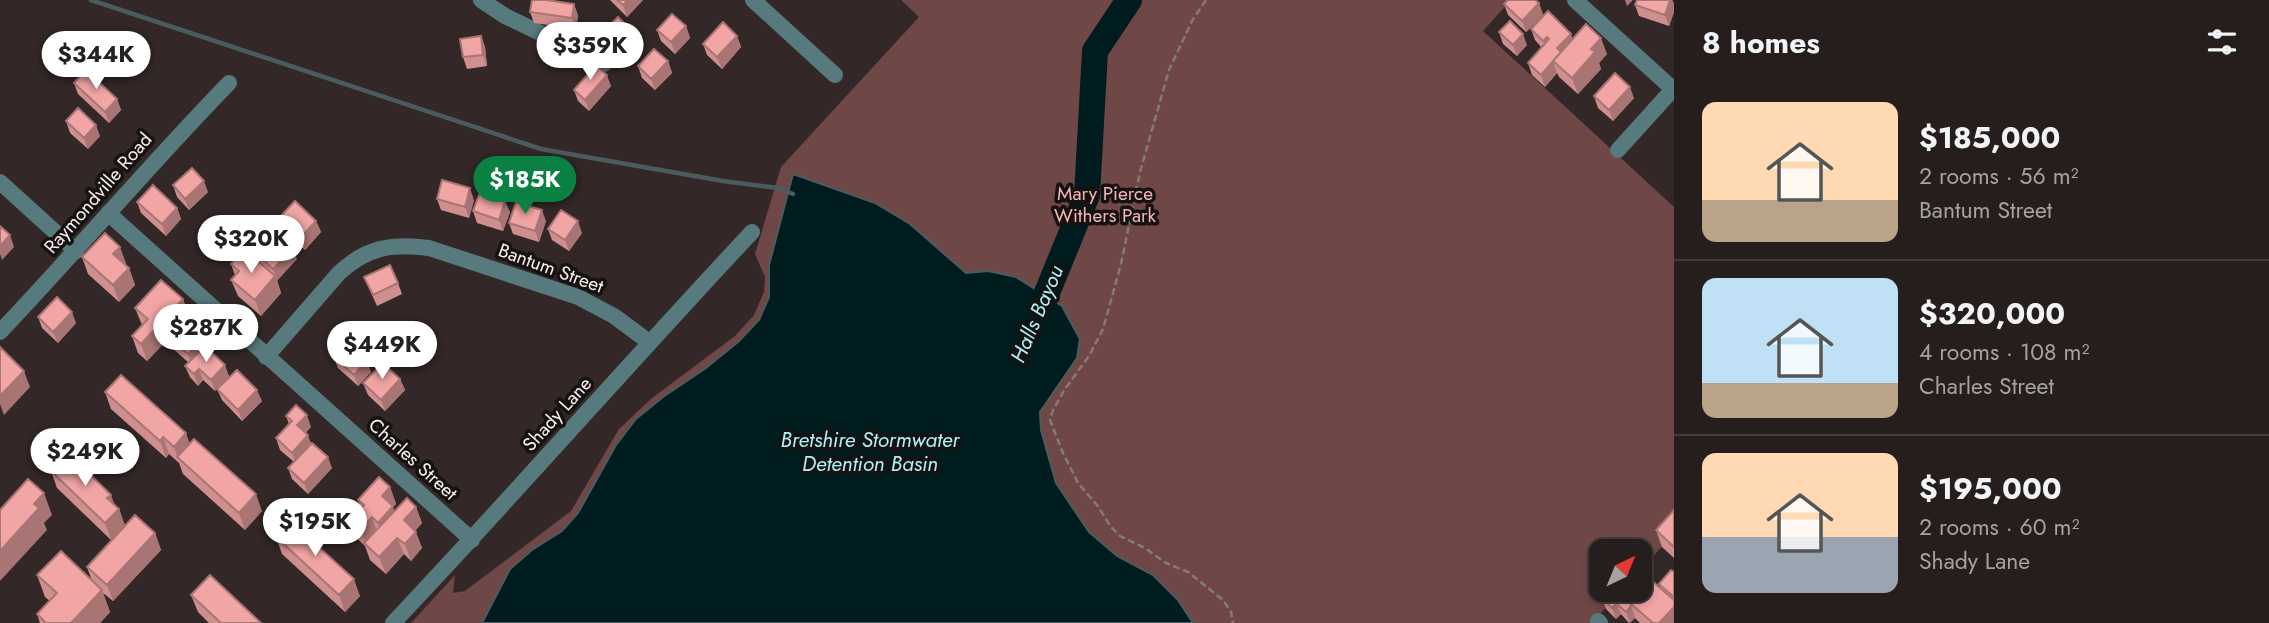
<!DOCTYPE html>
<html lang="en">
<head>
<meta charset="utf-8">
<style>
  :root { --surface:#261d1d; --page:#322a2a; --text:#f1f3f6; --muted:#a4a2a4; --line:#423b3b; --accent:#0b8043 }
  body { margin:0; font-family:Jost,sans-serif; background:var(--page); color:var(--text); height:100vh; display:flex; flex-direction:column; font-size:26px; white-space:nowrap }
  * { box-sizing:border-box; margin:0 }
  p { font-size:23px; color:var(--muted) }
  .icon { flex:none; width:38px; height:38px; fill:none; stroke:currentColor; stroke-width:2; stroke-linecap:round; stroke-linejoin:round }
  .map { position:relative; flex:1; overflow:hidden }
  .panel { display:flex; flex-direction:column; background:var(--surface); width:595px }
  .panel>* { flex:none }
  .needle { width:46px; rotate:43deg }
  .controls { position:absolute; left:1589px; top:539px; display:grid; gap:14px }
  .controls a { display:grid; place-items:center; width:63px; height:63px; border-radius:14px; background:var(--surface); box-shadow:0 4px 10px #0003,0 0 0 2px var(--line); font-size:35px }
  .price { position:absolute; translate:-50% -60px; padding:0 16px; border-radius:24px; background:#fff; color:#222; font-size:23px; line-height:46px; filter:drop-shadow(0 2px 4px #0008) }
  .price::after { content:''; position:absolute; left:50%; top:42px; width:21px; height:16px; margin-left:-10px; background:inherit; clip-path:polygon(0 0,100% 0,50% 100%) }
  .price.on { background:var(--accent); color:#fff }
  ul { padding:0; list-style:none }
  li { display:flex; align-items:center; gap:21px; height:175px; padding:0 28px }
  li+li { border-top:2px solid var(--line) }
  li span { display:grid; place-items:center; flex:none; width:196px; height:140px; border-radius:14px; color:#555 }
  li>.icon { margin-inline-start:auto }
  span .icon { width:84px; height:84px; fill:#fffc; stroke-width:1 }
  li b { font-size:30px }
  h2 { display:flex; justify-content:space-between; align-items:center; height:84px; padding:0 28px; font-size:30px }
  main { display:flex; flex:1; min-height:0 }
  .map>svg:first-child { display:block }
  .green { fill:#6f4747 }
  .water { fill:#001c1f; stroke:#4b5c5e; stroke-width:2 }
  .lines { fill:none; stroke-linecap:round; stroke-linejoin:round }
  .stream { stroke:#4b5c5e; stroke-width:4.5 }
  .river { stroke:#001c1f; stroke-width:26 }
  .path { stroke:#857a7a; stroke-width:2.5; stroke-dasharray:7 3.5; stroke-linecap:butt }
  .minor { stroke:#567a7d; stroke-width:16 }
  .wall { fill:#cf8f8e }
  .shaded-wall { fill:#a97474 }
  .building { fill:#f1a6a5; stroke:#a97474; stroke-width:2 }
  .labels { text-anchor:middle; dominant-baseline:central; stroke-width:7; stroke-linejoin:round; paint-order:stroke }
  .street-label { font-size:19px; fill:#f9f1f0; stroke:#171212 }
  .park-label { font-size:19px; fill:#f4b7b6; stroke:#171212 }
  .water-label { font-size:21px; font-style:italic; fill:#abf3fa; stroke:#171212 }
</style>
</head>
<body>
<main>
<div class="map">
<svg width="1674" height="623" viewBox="0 0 1674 623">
  <rect width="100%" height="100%" fill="#332727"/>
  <path class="green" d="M901,0H1511L1483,31L1674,207V533L1640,571V551H1601V590H1622L1592,623H411L455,575L453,593L465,591L571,511L619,429L652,398L735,336L754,315L764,292L765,277L755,254L781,167L919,17Z"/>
  <path class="water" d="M793,174L875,203L910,224L966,273L988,271L1016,277L1062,306L1080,339L1077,358L1040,412L1041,430L1056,483L1089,532L1117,556L1153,575L1178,600L1193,623H482L510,569L532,550L562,531L578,513L616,445L636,419L663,397L706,368L738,342L759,320L769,297V265Z"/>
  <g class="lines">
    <path class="stream" d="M91,0L541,149L723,181L778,188L793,194"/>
    <path class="river" d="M1033,327L1087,195L1095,51L1129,0"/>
    <path class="path" d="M1206,0L1192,21L1169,70L1140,172L1121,264L1103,329L1089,356L1065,389L1053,410L1050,420L1063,453L1078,483L1097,505L1111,527L1120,536L1145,548L1166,563L1188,572L1223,600L1231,612L1233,623"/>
    <path class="minor" d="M481,0L505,16L604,64
      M753,0L835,75
      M1575,0L1674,90
      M1618,150L1674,88
      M0,182L76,251
      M108,213L472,540
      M0,332C78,250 150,164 229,83
      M266,357L339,273C367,247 392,243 429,248L578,297L614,316L649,342
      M1598,621L1600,623
      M393,623C515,494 631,361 752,232"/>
  </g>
  <path class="wall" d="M610,0H643L627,17Z
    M1672,0L1674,4V12L1669,26L1639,16L1635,5Z
    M1539,3L1543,15L1526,32L1508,15L1504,4Z
    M574,4L578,16L576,29L534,23L530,12Z
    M686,26L690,38L675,54L661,41L657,30Z
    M629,28L633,39L617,56L606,45L601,34Z
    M1531,29L1573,38L1607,54L1599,63L1601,69L1578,94L1559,77L1557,73L1545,87L1532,75L1528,63L1542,48L1535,40Z
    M1499,32L1527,45L1517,56L1503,44Z
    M481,36L485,47L487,66L467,69L463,57Z
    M737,36L741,47L722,69L707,55L703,44Z
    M668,61L672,73L655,90L642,78L638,66Z
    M74,83L117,99L121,110L109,123L78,94Z
    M611,86L589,111L578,101L574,90Z
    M1594,96L1634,98L1613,121L1598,108Z
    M66,121L100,136L88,149L70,133Z
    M173,185L208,192L189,210L177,197Z
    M437,199L474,200L469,218L441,210Z
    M137,202L177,208L181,219L166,236L141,213Z
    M473,211L510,212L503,231L477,223Z
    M279,218L316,221L321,232L305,250L283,230Z
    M546,221L539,242L513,234L509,223Z
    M548,229L582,233L569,251L552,240Z
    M251,249L297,259L277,280L281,293L261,316L238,296L231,280L235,275L231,264L254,258Z
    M82,257L126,263L125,264L129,268L135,285L119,302L88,274Z
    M364,277L398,283L402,294L377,306Z
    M183,299L187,311L200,319L204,330L198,337L204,347L229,376L215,391L203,380L198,386L190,377L185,366L189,363L170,346L168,339L147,361L138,353L132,336L142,325L135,308Z
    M38,317L76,323L58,343L42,328Z
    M333,356L366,361L371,372L358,386L338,368Z
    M400,379L405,390L385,411L368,395L363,383Z
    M217,389L262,401L242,421L222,400Z
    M105,392L190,444L262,511L245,530L183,474L179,463L169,454L166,458L111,409Z
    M286,416L311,427L305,433L311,443L332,468L308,494L292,479L288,468L294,462L280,450L276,438L289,424Z
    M51,471L115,505L119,509L125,526L111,540L57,488Z
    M390,487L396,504L393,507L394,511L416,507L422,523L415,531L422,548L411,561L404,554L386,574L370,560L365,546L351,533L345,516L356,514L361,509L358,500Z
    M1674,510V558L1662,547L1656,530Z
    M155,533L161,550L113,601L103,593L110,612L100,623H40L37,614L50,601L45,597L37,575L92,581L87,567Z
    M276,537L360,596L345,612L282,554Z
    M1674,572V623H1640L1635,618L1629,623L1621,614L1616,619L1606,609L1602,598L1610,590H1640L1649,582L1661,589L1659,584Z
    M191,595L261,623H209L198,612Z"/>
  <path class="shaded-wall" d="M628,0H643L627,17L623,5Z
    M1625,0H1633L1627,6Z
    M1670,0H1672L1674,4V12L1669,26L1665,15Z
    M1539,3L1543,15L1526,32L1522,21Z
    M574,4L578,16L576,29L572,18Z
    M686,26L690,38L675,54L671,42Z
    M629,28L633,39L617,56L613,45Z
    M1523,34L1527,45L1517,56L1513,45Z
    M1571,34L1575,45L1554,61L1557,48Z
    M481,36L485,47L487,66L483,55Z
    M737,36L741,47L722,69L717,57Z
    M1547,37L1551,48L1547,52L1543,41Z
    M1601,38L1607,54L1599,63L1601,69L1578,94L1572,78L1591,49Z
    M668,61L672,73L655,90L651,79Z
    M1553,62L1557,73L1545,87L1541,75Z
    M607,75L611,86L589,111L585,100Z
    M1630,87L1634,98L1613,121L1609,110Z
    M117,99L121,110L109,123L105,112Z
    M96,125L100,136L88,149L84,138Z
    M204,181L208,192L189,210L185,199Z
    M470,188L474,200L469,218L465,207Z
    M505,201L510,212L503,231L499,220Z
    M177,208L181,219L166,236L162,224Z
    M542,210L546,221L539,242L535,231Z
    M316,221L321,232L305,250L300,238Z
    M578,221L582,233L569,251L565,240Z
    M10,235L14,247L2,260L0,254V246Z
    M120,247L126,263L119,270L113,254Z
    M293,248L297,259L277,281L273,269Z
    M129,268L135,285L119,302L113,285Z
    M275,276L281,293L261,316L255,300Z
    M183,299L189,316L166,335L168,339L147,361L141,344Z
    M72,312L76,323L58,343L53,332Z
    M200,319L204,330L194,341L190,330Z
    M201,340L205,351L192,366L188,354Z
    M366,361L371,372L358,386L354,375Z
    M225,365L229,376L215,391L211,380Z
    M199,369L203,380L198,386L194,374Z
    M24,371L30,387L4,415L0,404V396Z
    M400,379L405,390L385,411L381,400Z
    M257,390L262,401L242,421L238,410Z
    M307,415L311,427L302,437L297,425Z
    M186,433L192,450L178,458L174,447Z
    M308,435L312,447L296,464L292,453Z
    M163,437L169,454L166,458L160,441Z
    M328,457L332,468L308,494L304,483Z
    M390,487L396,504L393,507L399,523L384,539L378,523L382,496Z
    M44,493L52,515L44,523L47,530L0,581V551L34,504Z
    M256,494L262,511L245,530L239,513Z
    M111,495L117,511L119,509L125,526L111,540L105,523L107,498Z
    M416,507L422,523L410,537L404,520Z
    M372,517L378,534L366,544L360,530Z
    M416,532L422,548L411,561L405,544Z
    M155,533L161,550L113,601L107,585Z
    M397,538L404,554L386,574L379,557Z
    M354,579L360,596L345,612L339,595Z
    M1648,579L1652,590L1640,603L1635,592L1638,590H1640V587Z
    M102,590L110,612L100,623H71Z
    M1628,590H1632L1635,599L1631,603L1626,592Z
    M1616,603L1621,614L1616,619L1612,608Z
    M1631,606L1635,618L1630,623L1626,612Z
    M1674,607V623H1659Z"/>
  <path class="building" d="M532,0H546L574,4L572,18L530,12Z
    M617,0H628L623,5Z
    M1508,0H1535L1539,3L1522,21L1504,4Z
    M1637,0H1670L1665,15L1635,5Z
    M1548,11L1571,34L1557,48L1561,52L1541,75L1528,63L1549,39L1547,37L1543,41L1531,29Z
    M672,14L686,26L671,42L657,30Z
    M618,17L629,28L613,45L601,34Z
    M1510,21L1523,34L1513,45L1499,32Z
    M723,22L737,36L717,57L703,44Z
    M1586,24L1601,38L1591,49L1595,52L1572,78L1553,61Z
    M481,36L483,55L463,57L460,39Z
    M654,49L668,61L651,79L638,66Z
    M596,65L607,75L585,100L574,90Z
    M86,70L117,99L105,112L74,83Z
    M1615,73L1630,87L1609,110L1594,96Z
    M78,108L96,125L84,138L66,121Z
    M192,168L204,181L185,199L173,185Z
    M442,180L470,188L465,207L437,199Z
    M153,185L177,208L162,224L137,202Z
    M480,192L505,201L499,220L473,211Z
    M295,201L316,221L300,238L279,218Z
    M516,202L542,210L535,231L509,223Z
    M561,210L578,221L565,240L548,229Z
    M0,226L10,235L0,246Z
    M105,233L120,247L113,254L129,268L113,285L82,257Z
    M266,233L275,241L280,236L293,248L273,269L251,249Z
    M244,249L275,276L255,300L231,280L239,271L231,264Z
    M390,265L398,283L373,295L364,277Z
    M161,280L183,299L141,344L132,336L148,319L135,308Z
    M57,297L72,312L53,332L38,317Z
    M189,309L200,319L190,330L201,340L188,354L166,335Z
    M346,342L366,361L354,375L333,356Z
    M205,346L225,365L211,380L199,369L194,374L185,366Z
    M0,347L24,371L0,396Z
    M383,363L400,379L381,400L363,383Z
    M237,370L257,390L238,410L217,389Z
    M121,375L186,433L174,447L163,437L160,441L105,392Z
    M296,405L307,415L297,425L308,435L292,453L276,438L292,421L286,416Z
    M194,439L256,494L239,513L177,457Z
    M312,443L328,457L304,483L288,468Z
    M68,453L111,495L107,498L119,509L105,523L51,471Z
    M379,477L390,487L382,496L393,506L378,523L372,517L360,530L345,516L351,509L356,514L364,505L358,500Z
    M28,479L44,493L34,504L39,508L0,551V510Z
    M407,498L416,507L404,520L416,532L405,544L397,538L379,557L364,543Z
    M1674,510V547L1656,530Z
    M135,515L155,533L107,585L87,567Z
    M290,521L354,579L339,595L276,537Z
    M61,551L102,590L71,623H46L37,614L57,593L37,575Z
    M1671,570L1674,572V597L1659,584Z
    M1640,571L1648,579L1640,587Z
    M210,575L261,623H221L191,595Z
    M1651,580L1674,600V607L1659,623H1653L1630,603Z
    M1610,590H1628L1626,592L1633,599L1630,603L1631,606L1626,612L1616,603L1612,608L1602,598Z"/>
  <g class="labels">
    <g class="street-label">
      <text transform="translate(98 193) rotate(-49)">Raymondville Road</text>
      <text transform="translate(551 268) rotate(20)">Bantum Street</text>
      <text transform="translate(557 414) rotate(-48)">Shady Lane</text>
      <text transform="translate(413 459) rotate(42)">Charles Street</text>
    </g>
    <g class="park-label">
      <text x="1105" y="193">Mary Pierce<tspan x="1105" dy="22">Withers Park</tspan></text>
    </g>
    <g class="water-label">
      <text transform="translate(1037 314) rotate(-67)">Halls Bayou</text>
      <text x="870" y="440">Bretshire Stormwater<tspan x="870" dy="24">Detention Basin</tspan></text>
    </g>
  </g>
</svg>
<div class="controls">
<a><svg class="needle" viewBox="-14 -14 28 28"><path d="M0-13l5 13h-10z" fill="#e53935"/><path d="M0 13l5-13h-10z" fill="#a4a2a4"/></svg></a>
</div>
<b class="price" style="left:590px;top:82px">$359K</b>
<b class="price" style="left:96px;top:91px">$344K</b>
<b class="price on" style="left:525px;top:216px">$185K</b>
<b class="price" style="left:251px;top:275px">$320K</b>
<b class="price" style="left:206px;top:364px">$287K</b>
<b class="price" style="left:382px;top:381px">$449K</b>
<b class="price" style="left:85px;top:488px">$249K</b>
<b class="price" style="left:315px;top:558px">$195K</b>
</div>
<section class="panel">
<h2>8 homes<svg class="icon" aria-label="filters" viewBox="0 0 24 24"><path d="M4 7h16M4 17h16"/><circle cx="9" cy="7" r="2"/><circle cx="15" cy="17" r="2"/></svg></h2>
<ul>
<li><span style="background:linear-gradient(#ffd9b3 70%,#b9a48a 0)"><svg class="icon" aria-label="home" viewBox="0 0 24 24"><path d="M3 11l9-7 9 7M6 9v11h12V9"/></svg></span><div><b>$185,000</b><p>2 rooms · 56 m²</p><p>Bantum Street</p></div></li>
<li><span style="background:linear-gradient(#bfe0f5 75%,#b9a48a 0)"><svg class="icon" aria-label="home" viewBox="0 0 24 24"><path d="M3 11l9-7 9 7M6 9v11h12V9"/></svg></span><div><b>$320,000</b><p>4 rooms · 108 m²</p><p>Charles Street</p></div></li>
<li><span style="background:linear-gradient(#ffd9b3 60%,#9aa5b1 0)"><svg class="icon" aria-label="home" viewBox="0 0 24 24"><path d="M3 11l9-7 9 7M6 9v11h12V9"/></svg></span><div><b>$195,000</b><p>2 rooms · 60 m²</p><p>Shady Lane</p></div></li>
</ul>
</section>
</main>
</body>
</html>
